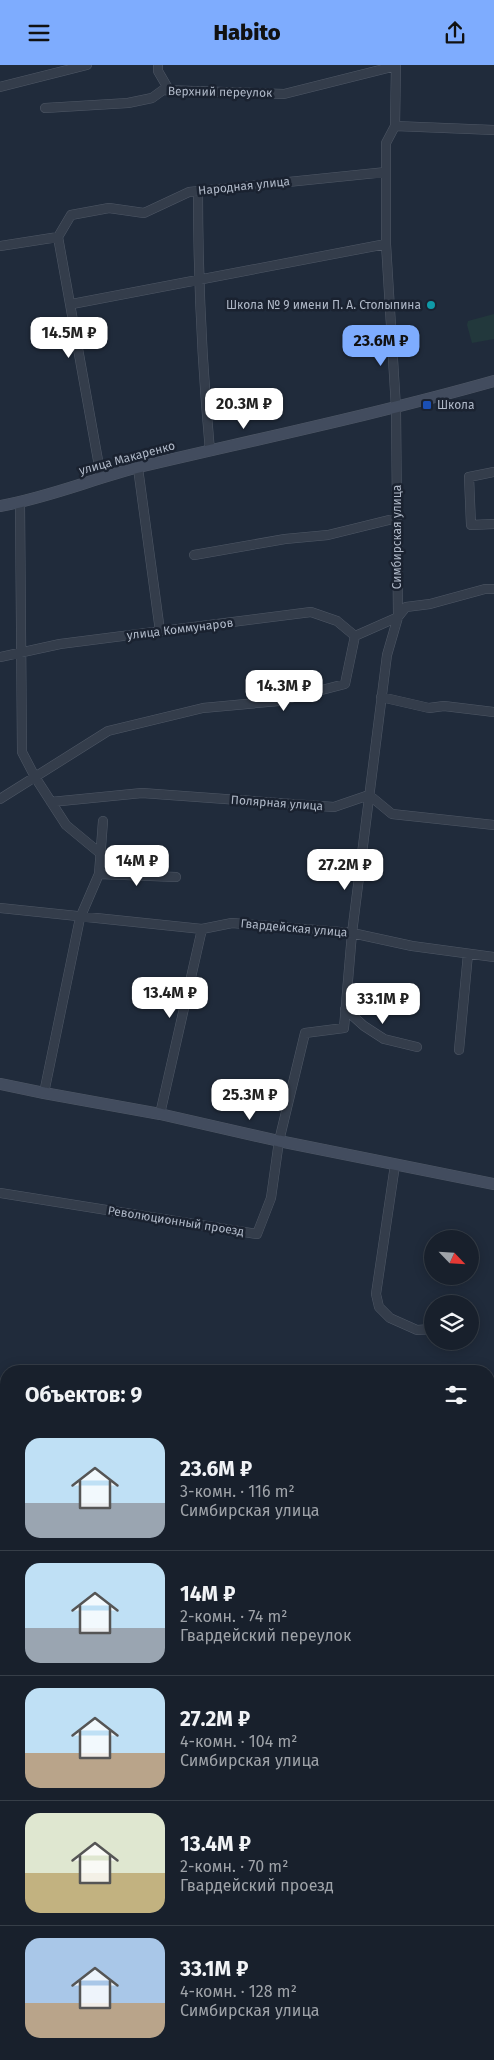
<!DOCTYPE html>
<html lang="ru">
<head>
<meta charset="utf-8">
<style>
  :root { --surface:#18202c; --page:#212834; --text:#f1f3f6; --muted:#9fa3a9; --line:#363e48; --accent:#7eacfe }
  body { margin:0; font-family:"Fira Sans",sans-serif; background:var(--page); color:var(--text); height:100vh; display:flex; flex-direction:column; font-size:19px; white-space:nowrap }
  * { box-sizing:border-box; margin:0 }
  p { font-size:16px; color:var(--muted) }
  .icon { flex:none; width:28px; height:28px; fill:none; stroke:currentColor; stroke-width:2; stroke-linecap:round; stroke-linejoin:round }
  .map { position:relative; flex:1; overflow:hidden }
  .sheet { position:absolute; left:0px; top:1300px; width:495px; height:695px; display:flex; flex-direction:column; background:var(--surface); border-radius:20px 20px 0 0; box-shadow:0 2px 12px #0003,0 0 0 1px var(--line) }
  .sheet>* { flex:none }
  .needle { width:32px; rotate:115deg }
  .fabs { position:absolute; left:424px; top:1165px; display:grid; gap:10px }
  .fabs a { display:grid; place-items:center; width:55px; height:55px; border-radius:50%; background:var(--surface); box-shadow:0 2px 12px #0003,0 0 0 1px var(--line); font-size:25px }
  .price { position:absolute; translate:-50% -42px; padding:0 11px; border-radius:10px; background:#fff; color:#222; font-size:16px; line-height:32px; filter:drop-shadow(0 1px 2px #0008) }
  .price::after { content:''; position:absolute; left:50%; top:30px; width:15px; height:11px; margin-left:-8px; background:inherit; clip-path:polygon(0 0,100% 0,50% 100%) }
  .price.on { background:var(--accent); color:#111 }
  ul { padding:0; list-style:none }
  li { display:flex; align-items:center; gap:15px; height:125px; padding:0 25px }
  li+li { border-top:1px solid var(--line) }
  li span { display:grid; place-items:center; flex:none; width:140px; height:100px; border-radius:15px; color:#555 }
  li>.icon { margin-inline-start:auto }
  span .icon { width:60px; height:60px; fill:#fffc; stroke-width:1 }
  li b { font-size:21px }
  h2 { display:flex; justify-content:space-between; align-items:center; height:60px; padding:0 25px; font-size:21px }
  header { display:flex; justify-content:space-between; align-items:center; height:65px; padding:0 25px; background:var(--accent); color:#111; font-size:22px; font-weight:800 }
  .map>svg:first-child { display:block }
  .green { fill:#22383c }
  .lines { fill:none; stroke-linecap:round; stroke-linejoin:round }
  .street-casing { stroke:#4f5866; stroke-width:10 }
  .secondary-casing { stroke:#4f5866; stroke-width:12 }
  .street { stroke:#343d4b; stroke-width:9 }
  .secondary { stroke:#424c5e; stroke-width:11 }
  .culture-dot { fill:#0f9aa8; stroke:#1a2230; stroke-width:2 }
  .transit-dot { fill:#1a4fb4; stroke:#1a2230; stroke-width:2 }
  .labels { text-anchor:middle; dominant-baseline:central; stroke-width:5; stroke-linejoin:round; paint-order:stroke }
  .street-label { font-size:12px; fill:#afb8c7; stroke:#1a2230 }
  .poi-label { font-size:12px; fill:#afb8c7; stroke:#1a2230; text-anchor:end }
</style>
</head>
<body>
<header><svg class="icon" aria-label="menu" viewBox="0 0 24 24"><path d="M4 6h16M4 12h16M4 18h16"/></svg>Habito<svg class="icon" aria-label="share" viewBox="0 0 24 24"><path d="M12 15V3M7 8l5-5 5 5M5 13v7h14v-7"/></svg></header>
<div class="map">
<svg width="494" height="1995" viewBox="0 0 494 1995">
  <rect width="100%" height="100%" fill="#202b3b"/>
  <path class="green" d="M494,249V274L472,278L467,260L468,256Z
    M131,1989H159L160,1995H115V1991Z"/>
  <g class="lines">
    <defs>
      <path id="street" d="M158,0V6L169,25
        M0,22L87,0
        M45,43L128,38L152,33L163,25L284,29L396,1
        M395,61L494,65
        M198,126C198,213 202,299 210,386
        M58,172L101,412
        M0,181L58,172L71,150L109,143L144,148L189,127L386,107
        M72,239L386,179
        M138,403L160,566
        M494,407L469,412L471,460L494,459
        M20,438L22,687L35,712L66,760L101,789
        M194,490L285,474L328,470L397,453
        M0,592L60,579L311,547L337,556L355,571L398,552L406,542L430,539L485,524H494
        M381,632L429,643L444,641L494,647
        M0,734L108,666L203,643L279,636L345,619L355,571
        M51,737L142,728L334,742L369,730L392,749L494,760
        M99,809L176,812
        M0,843L202,864L232,858L352,868L412,881L494,892
        M345,944L364,961L384,974L417,982
        M459,985L468,889
        M44,1028L80,853L99,809L103,756
        M160,1049L202,864
        M395,1100L376,1229L379,1242L390,1253L417,1265L432,1264
        M0,1128L257,1169L271,1133L279,1076L305,968L344,963L352,868L387,590L398,552L396,343L386,179V78L395,61L396,0
        M0,1325H6
        M0,1386H6
        M489,1452L494,1446
        M0,1463H6
        M0,1540L6,1536
        M489,1651L494,1649
        M455,1989L456,1995
        M18,1995L58,1989"/>
      <path id="secondary" d="M0,441C47,433 92,414 139,402C258,374 377,349 494,316
        M0,1019L44,1028L160,1049L279,1076L494,1119"/>
    </defs>
    <use href="#street" class="street-casing"/>
    <use href="#secondary" class="secondary-casing"/>
    <use href="#street" class="street"/>
    <use href="#secondary" class="secondary"/>
  </g>
  <circle class="culture-dot" cx="431" cy="240" r="5"/>
  <rect class="transit-dot" x="422" y="335" width="10" height="10" rx="2.5"/>
  <g class="labels">
    <g class="street-label">
      <text transform="translate(220 27) rotate(1)">Верхний переулок</text>
      <text transform="translate(244 121) rotate(-6)">Народная улица</text>
      <text transform="translate(127 393) rotate(-15)">улица Макаренко</text>
      <text transform="translate(397 472) rotate(-90)">Симбирская улица</text>
      <text transform="translate(180 564) rotate(-7)">улица Коммунаров</text>
      <text transform="translate(277 738) rotate(4)">Полярная улица</text>
      <text transform="translate(294 863) rotate(5)">Гвардейская улица</text>
      <text transform="translate(176 1156) rotate(9)">Революционный проезд</text>
    </g>
    <g class="poi-label">
      <text x="421" y="240">Школа № 9 имени П. А. Столыпина</text>
      <text x="437" y="340" text-anchor="start">Школа</text>
    </g>
  </g>
</svg>
<div class="fabs">
<a><svg class="needle" viewBox="-14 -14 28 28"><path d="M0-13l5 13h-10z" fill="#e53935"/><path d="M0 13l5-13h-10z" fill="#9fa3a9"/></svg></a>
<a><svg class="icon" aria-label="layers" viewBox="0 0 24 24"><path d="M12 4l9 5-9 5-9-5zM3 14l9 5 9-5"/></svg></a>
</div>
<b class="price" style="left:69px;top:294px">14.5M ₽</b>
<b class="price on" style="left:381px;top:302px">23.6M ₽</b>
<b class="price" style="left:244px;top:365px">20.3M ₽</b>
<b class="price" style="left:284px;top:647px">14.3M ₽</b>
<b class="price" style="left:137px;top:822px">14M ₽</b>
<b class="price" style="left:345px;top:826px">27.2M ₽</b>
<b class="price" style="left:170px;top:954px">13.4M ₽</b>
<b class="price" style="left:383px;top:960px">33.1M ₽</b>
<b class="price" style="left:250px;top:1056px">25.3M ₽</b>
<section class="sheet">
<h2>Объектов: 9<svg class="icon" aria-label="filters" viewBox="0 0 24 24"><path d="M4 7h16M4 17h16"/><circle cx="9" cy="7" r="2"/><circle cx="15" cy="17" r="2"/></svg></h2>
<ul>
<li><span style="background:linear-gradient(#bfe0f5 65%,#9aa5b1 0)"><svg class="icon" aria-label="home" viewBox="0 0 24 24"><path d="M3 11l9-7 9 7M6 9v11h12V9"/></svg></span><div><b>23.6M ₽</b><p>3-комн. · 116 m²</p><p>Симбирская улица</p></div></li>
<li><span style="background:linear-gradient(#bfe0f5 65%,#9aa5b1 0)"><svg class="icon" aria-label="home" viewBox="0 0 24 24"><path d="M3 11l9-7 9 7M6 9v11h12V9"/></svg></span><div><b>14M ₽</b><p>2-комн. · 74 m²</p><p>Гвардейский переулок</p></div></li>
<li><span style="background:linear-gradient(#bfe0f5 65%,#b9a48a 0)"><svg class="icon" aria-label="home" viewBox="0 0 24 24"><path d="M3 11l9-7 9 7M6 9v11h12V9"/></svg></span><div><b>27.2M ₽</b><p>4-комн. · 104 m²</p><p>Симбирская улица</p></div></li>
<li><span style="background:linear-gradient(#dfe7d0 60%,#c2b280 0)"><svg class="icon" aria-label="home" viewBox="0 0 24 24"><path d="M3 11l9-7 9 7M6 9v11h12V9"/></svg></span><div><b>13.4M ₽</b><p>2-комн. · 70 m²</p><p>Гвардейский проезд</p></div></li>
<li><span style="background:linear-gradient(#a9c7e8 65%,#b9a48a 0)"><svg class="icon" aria-label="home" viewBox="0 0 24 24"><path d="M3 11l9-7 9 7M6 9v11h12V9"/></svg></span><div><b>33.1M ₽</b><p>4-комн. · 128 m²</p><p>Симбирская улица</p></div></li>
</ul>
</section>
</div>
</body>
</html>
